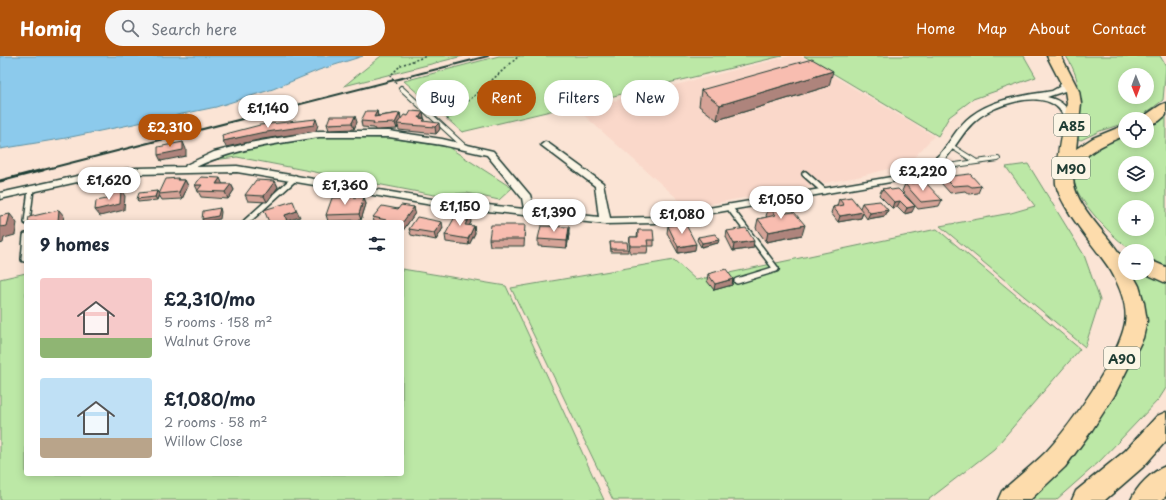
<!DOCTYPE html>
<html lang="en">
<head>
<meta charset="utf-8">
<style>
  :root { --surface:#fff; --page:#f6f6f7; --text:#1f2937; --muted:#747a83; --accent:#b45309 }
  body { margin:0; font-family:"Playpen Sans",sans-serif; background:var(--page); color:var(--text); height:100vh; display:flex; flex-direction:column; font-size:15px; white-space:nowrap }
  * { box-sizing:border-box; margin:0 }
  p { font-size:13px; color:var(--muted) }
  .icon { flex:none; width:22px; height:22px; fill:none; stroke:currentColor; stroke-width:2; stroke-linecap:round; stroke-linejoin:round }
  .map { position:relative; flex:1; overflow:hidden }
  .panel { position:absolute; left:24px; top:164px; width:380px; height:256px; display:flex; flex-direction:column; background:var(--surface); border-radius:4px; box-shadow:0 2px 10px #0003 }
  .panel>* { flex:none }
  .top-card { position:absolute; left:416px; top:24px; width:380px; height:36px; display:flex; gap:8px }
  .needle { width:26px; rotate:179deg }
  .fabs { position:absolute; left:1118px; top:12px; display:grid; gap:8px }
  .fabs a { display:grid; place-items:center; width:36px; height:36px; border-radius:50%; background:var(--surface); box-shadow:0 2px 10px #0003; font-size:20px }
  .price { position:absolute; translate:-50% -34px; padding:0 9px; border-radius:14px; background:#fff; color:#222; font-size:13px; line-height:26px; filter:drop-shadow(0 1px 2px #0008) }
  .price::after { content:''; position:absolute; left:50%; top:24px; width:12px; height:9px; margin-left:-6px; background:inherit; clip-path:polygon(0 0,100% 0,50% 100%) }
  .price.on { background:var(--accent); color:#fff }
  ul { padding:0; list-style:none }
  li { display:flex; align-items:center; gap:12px; height:100px; padding:0 16px }
  li span { display:grid; place-items:center; flex:none; width:112px; height:80px; border-radius:4px; color:#555 }
  li>.icon { margin-inline-start:auto }
  span .icon { width:48px; height:48px; fill:#fffc; stroke-width:1 }
  li b { font-size:17px }
  h2 { display:flex; justify-content:space-between; align-items:center; height:48px; padding:0 16px; font-size:17px }
  .pill { padding:0 14px; border-radius:18px; background:var(--surface); box-shadow:0 2px 10px #0003; font-size:14px; line-height:36px }
  .pill.on { background:var(--accent); color:#fff }
  header { display:flex; align-items:center; gap:24px; box-sizing:border-box; height:56px; padding:0 20px; background:var(--accent); color:#fff }
  header strong { font-size:19px }
  nav { display:flex; gap:22px; margin-inline-start:auto; font-size:14px }
  .search { width:280px; height:36px; background:var(--page); display:flex; align-items:center; gap:10px; box-sizing:border-box; padding:0 14px; border-radius:22px; color:var(--muted); font-size:15px }
  .map>svg:first-child { display:block }
  .built { fill:#fad8ca }
  .green { fill:#bce8a6; stroke:#6e926d; fill-rule:evenodd }
  .water { fill:#8ccaec; stroke:#6092a2 }
  .lines { fill:none; stroke-linecap:round; stroke-linejoin:round }
  .lane-far1-casing { stroke:#1f3d34; stroke-width:6 }
  .lane-casing { stroke:#1f3d34; stroke-width:8 }
  .street-casing { stroke:#1f3d34; stroke-width:3 }
  .highway-casing { stroke:#1f3d34; stroke-width:3 }
  .path { stroke:#1f3d34; stroke-width:1.5; stroke-dasharray:2 2; stroke-linecap:butt }
  .lane-far1 { stroke:#fcf5e5; stroke-width:4 }
  .lane { stroke:#fcf5e5; stroke-width:5 }
  .street { fill:#fcf5e5; fill-rule:evenodd }
  .highway { fill:#fddcac; fill-rule:evenodd }
  .rail-far1 { stroke:#1f3d34; stroke-width:2 }
  .rail { stroke:#1f3d34; stroke-width:3 }
  .wall { fill:#d5a397; stroke:#1f3d34 }
  .shaded-wall { fill:#ae847b; stroke:#1f3d34 }
  .building { fill:#f8bdb0; stroke:#1f3d34 }
  .labels { text-anchor:middle; dominant-baseline:central; stroke-width:3.5; stroke-linejoin:round; paint-order:stroke }
  .shield { fill:#fcf5e5; stroke:#617469; stroke-width:1 }
  .shield-label { font-size:13px; font-weight:bold; fill:#1f3d34 }
</style>
</head>
<body>
<header>
<strong>Homiq</strong>
<div class="search"><svg class="icon" aria-label="search" viewBox="0 0 24 24"><circle cx="10" cy="10" r="6"/><path d="M15 15l6 6"/></svg>Search here</div>
<nav><a>Home</a><a>Map</a><a>About</a><a>Contact</a></nav>
</header>
<div class="map">
<svg width="1166" height="444" viewBox="0 0 1166 444">
  <rect width="100%" height="100%" fill="#fbe4d5"/>
  <filter id="ink" filterUnits="userSpaceOnUse"><feTurbulence type="fractalNoise" baseFrequency=".025" numOctaves="2"/><feDisplacementMap in="SourceGraphic" scale="8" xChannelSelector="R" yChannelSelector="G"/><feConvolveMatrix kernelMatrix="1 2 1 2 8 2 1 2 1" color-interpolation-filters="sRGB"/></filter>
  <g filter="url(#ink)">
    <path class="built" d="M790,0H800L934,80L908,108L857,121L688,152L578,54Z"/>
    <path class="green" d="M381,0H463L344,30Z
      M499,0H782L462,76L404,25Z
      M804,0H1024L1036,21L973,43L949,61L938,80Z
      M1066,0H1160L1166,10L1163,44C1151,53 1141,63 1125,63V67L1100,75L1081,84L1076,82C1079,50 1085,29 1066,0ZM1125,19H1147V41H1125Z
      M1166,57V215L1147,203V195C1143,195 1138,196 1135,195C1119,190 1081,147 1076,132C1072,122 1074,114 1076,105L1125,75V85H1147V67ZM1125,107H1147V129H1125ZM1125,151H1147V173H1125Z
      M325,81L389,82L448,91L512,132L499,144L467,137L434,139L237,101L214,104L216,101L285,85Z
      M1028,108L1084,199L1100,244L1085,291L940,170L1011,157L1035,150L1006,111Z
      M937,173L1080,293L994,393L928,444H613L511,232L674,204L696,224Z
      M1123,202L1125,203V217L1147,216L1166,227V332L1159,343L1099,406L1056,444H1022L1141,265L1118,205Z
      M402,213L506,230L604,444H0V223L26,217V418H402Z"/>
    <path class="water" d="M0,0H363L319,14L273,33L216,51L66,82L0,93Z"/>
    <g class="lines">
      <defs>
        <path id="lane-far1" d="M401,32L466,92
          M951,90L975,105
          M927,113L998,103"/>
        <path id="lane" d="M805,118L824,135
          M729,151L776,213L737,225
          M27,166L31,133
          M246,166L295,122
          M24,203L26,180"/>
        <path id="street" d="M1064,22L1071,24L1065,35L1047,41C1062,44 1070,53 1075,67L1074,69H1068C1064,63 1063,56 1057,51C1038,34 993,49 976,64C959,78 953,100 934,112C924,117 912,120 902,124L655,167L605,168L432,149L237,116L137,118L91,123L0,143V137L91,117L137,112L185,111L186,109L214,96L249,87L319,75H389L442,83L493,95L530,139L534,154L599,161L595,130L541,89L545,86L548,87L603,127L610,162L655,161L897,120C913,113 934,108 944,93C953,81 959,69 971,60C995,42 1023,40 1052,35L1059,31ZM319,81H389L442,89L487,99L522,142L524,153L432,143L237,110L196,111C236,92 276,88 319,81Z"/>
        <path id="highway" d="M1047,0H1061L1079,35L1081,47L1076,93L1093,82L1125,69V79C1112,85 1099,90 1088,99C1082,105 1080,120 1073,122C1074,151 1111,180 1124,205C1126,208 1125,213 1125,217H1132L1139,230L1144,247L1147,265L1143,282L1114,340L1092,374L1065,411L1030,444H998L1002,435C1016,422 1033,409 1047,395C1071,369 1119,301 1125,267C1128,250 1119,229 1111,215C1097,193 1061,153 1056,128C1054,111 1064,66 1067,47L1065,35Z
          M1166,47V59L1159,65L1147,70V63H1141C1146,59 1160,48 1166,47Z
          M1147,203L1166,211V227L1144,217H1147Z
          M1166,356V385L1143,411L1105,444H1072L1076,435L1125,395L1157,360Z
          M1166,410V440L1162,444H1131C1137,430 1151,416 1166,410Z"/>
      </defs>
      <use href="#lane-far1" class="lane-far1-casing"/>
      <use href="#lane" class="lane-casing"/>
      <use href="#street" class="street-casing"/>
      <use href="#highway" class="highway-casing"/>
      <path class="path" d="M396,27L390,20L401,9L427,0
        M447,64L519,0"/>
      <use href="#lane-far1" class="lane-far1"/>
      <use href="#lane" class="lane"/>
      <use href="#street" class="street"/>
      <use href="#highway" class="highway"/>
      <path class="rail-far1" d="M39,115L488,0"/>
      <path class="rail" d="M0,125L43,114"/>
    </g>
    <path class="wall" d="M829,30L717,64L699,50L701,34Z
      M377,55L378,60L400,57L401,63L408,60L423,56L424,62L425,63V65L440,73L436,78L399,74L398,70L397,73L378,74H375L374,72L362,71L361,65Z
      M357,66L354,73L329,74L327,68Z
      M944,121L981,130L978,137L969,138L965,135L950,137L941,127Z
      M178,122L179,124H185L188,130L182,143L162,144L159,139L157,144L138,146L137,143L157,135L159,137Z
      M275,125L278,131L267,146L248,145L245,139Z
      M222,128H231L234,134L228,143L201,141L195,129Z
      M905,128L942,144L939,150L918,153L902,135Z
      M889,132L912,156L904,158L897,151L892,152L879,139L882,133Z
      M364,141L366,148L361,164L328,165L326,159Z
      M839,143L860,152L862,147L888,154L885,160L867,163L863,157L861,162L838,166L831,157L833,151L837,150Z
      M414,151L415,157L402,176V166H374L373,161L398,153Z
      M769,151L802,179L766,186L756,172L758,163L767,161L766,160Z
      M471,166L469,170H474L475,177L469,189L446,186L445,179Z
      M668,170L695,194L678,197L667,177Z
      M443,172L436,184L411,179L409,173Z
      M638,174L654,184V190H648L647,197H630L629,187L630,181H637Z
      M525,175L524,190H490L489,183Z
      M727,175L753,192L733,195L726,181Z
      M569,178L567,192L538,190V183Z
      M698,181L718,187L701,191L697,184Z
      M610,186L628,193V196H611Z
      M708,218L733,223L732,229L714,234L707,225Z"/>
    <path class="shaded-wall" d="M833,15L829,30L717,64L720,49Z
      M377,55L378,61H374Z
      M423,56L424,62H419Z
      M400,57L401,63L397,68L398,70L397,73L395,67Z
      M355,60L357,66L354,73L352,67Z
      M316,63L318,69L316,75L263,83L226,91L223,85Z
      M439,67L440,73L436,78L435,71Z
      M183,86L186,93V100L161,105L158,99Z
      M220,122L223,129L216,128Z
      M185,124L188,130L182,143L179,136Z
      M275,125L278,131L267,146L264,140Z
      M231,128L234,134L228,143L225,136Z
      M121,134L125,140L124,154L100,160L95,154Z
      M157,135L159,138L157,144L155,141Z
      M364,141L366,148L361,164L359,158Z
      M900,145L897,151L892,152L894,146Z
      M915,150L912,156L904,158L907,152Z
      M414,151L415,157L402,176V167Z
      M220,152L221,156L220,163L203,166L202,163Z
      M59,154L64,160L63,166H55Z
      M888,154L885,160L867,163L870,157Z
      M297,155L300,161L287,165L288,166H287L285,159Z
      M863,156L861,162L838,166L840,160Z
      M10,158L17,167L15,179L4,182L3,187L0,188V171Z
      M470,159L471,166L466,176L465,169Z
      M442,166L443,172L436,184L434,177Z
      M805,169L802,179L766,186L768,176Z
      M474,170L475,177L469,189L468,183Z
      M569,171V178L567,192V185Z
      M719,184L718,187L701,191L702,187Z
      M754,185L753,192L733,195L734,188Z
      M696,188L695,194L678,197V191Z
      M733,223L732,229L714,234L715,228Z"/>
    <path class="building" d="M812,3L833,15L720,49L701,34Z
      M366,55H377L374,61L400,57L395,67L373,68L374,66L361,65Z
      M411,55L423,56L419,62L425,63L423,65L439,67L435,71L397,68L404,59L408,60Z
      M330,60H355L352,67L327,68Z
      M316,63L314,69L260,77L223,85L222,79L260,69Z
      M183,86V94L158,99V91Z
      M970,118L981,130L972,131L968,129L953,130L944,121Z
      M201,121L220,122L216,128H231L225,136L197,135L202,129H195Z
      M178,122L177,124H185L179,136L159,138L166,123Z
      M256,124L275,125L264,140L245,139Z
      M925,126L942,144L921,146L905,128Z
      M889,132L891,134L898,133L915,150L907,152L900,145L894,146L882,133Z
      M121,134L120,148L95,154L96,145L107,143L108,137Z
      M157,135L155,141L137,143L139,137Z
      M364,141L359,158L326,159L332,142Z
      M851,141L863,156L840,160L833,151L844,149L839,143Z
      M293,145L297,155L285,159L287,166H269L264,154Z
      M880,145L888,154L870,157L862,147Z
      M401,149L414,151L402,167V166H385L386,164L373,161L382,150L398,153Z
      M779,149L786,157L794,156L805,169L768,176L758,163L776,159L769,151Z
      M220,152L218,160L202,163L203,155Z
      M59,154L58,165L55,166H28L29,161Z
      M457,157L470,159L465,169L474,170L468,183L445,179Z
      M10,158L7,170L0,171V160Z
      M417,161L442,166L434,177L409,173Z
      M685,167L696,188L678,191L668,170Z
      M491,169H525L524,183H489Z
      M541,170L569,171L567,185L538,183Z
      M746,172L754,185L734,188L727,175Z
      M638,174H653L654,184H647L648,190H630V181H638Z
      M715,178L719,184L702,187L698,181Z
      M610,186H627L628,193H611Z
      M726,213L733,223L715,228L708,218Z"/>
  </g>
  <g class="labels">
    <g class="shield">
      <rect x="1054" y="58" width="36" height="22" rx="3"/>
      <rect x="1052" y="101" width="38" height="22" rx="3"/>
      <rect x="1104" y="291" width="36" height="22" rx="3"/>
    </g>
    <g class="shield-label">
      <text x="1072" y="69">A85</text>
      <text x="1071" y="112">M90</text>
      <text x="1122" y="302">A90</text>
    </g>
  </g>
</svg>
<div class="fabs">
<a><svg class="needle" viewBox="-14 -14 28 28"><path d="M0-13l5 13h-10z" fill="#e53935"/><path d="M0 13l5-13h-10z" fill="#747a83"/></svg></a>
<a><svg class="icon" aria-label="locate" viewBox="0 0 24 24"><circle cx="12" cy="12" r="6"/><path d="M12 2v4M12 18v4M2 12h4M18 12h4"/></svg></a>
<a><svg class="icon" aria-label="layers" viewBox="0 0 24 24"><path d="M12 4l9 5-9 5-9-5zM3 14l9 5 9-5"/></svg></a>
<a>+</a>
<a>−</a>
</div>
<b class="price" style="left:268px;top:73px">£1,140</b>
<b class="price on" style="left:170px;top:92px">£2,310</b>
<b class="price" style="left:923px;top:136px">£2,220</b>
<b class="price" style="left:109px;top:145px">£1,620</b>
<b class="price" style="left:345px;top:150px">£1,360</b>
<b class="price" style="left:781px;top:164px">£1,050</b>
<b class="price" style="left:460px;top:171px">£1,150</b>
<b class="price" style="left:554px;top:177px">£1,390</b>
<b class="price" style="left:682px;top:179px">£1,080</b>
<div class="top-card">
<a class="pill">Buy</a>
<a class="pill on">Rent</a>
<a class="pill">Filters</a>
<a class="pill">New</a>
</div>
<section class="panel">
<h2>9 homes<svg class="icon" aria-label="filters" viewBox="0 0 24 24"><path d="M4 7h16M4 17h16"/><circle cx="9" cy="7" r="2"/><circle cx="15" cy="17" r="2"/></svg></h2>
<ul>
<li><span style="background:linear-gradient(#f6c9c9 75%,#8fb573 0)"><svg class="icon" aria-label="home" viewBox="0 0 24 24"><path d="M3 11l9-7 9 7M6 9v11h12V9"/></svg></span><div><b>£2,310/mo</b><p>5 rooms · 158 m²</p><p>Walnut Grove</p></div></li>
<li><span style="background:linear-gradient(#bfe0f5 75%,#b9a48a 0)"><svg class="icon" aria-label="home" viewBox="0 0 24 24"><path d="M3 11l9-7 9 7M6 9v11h12V9"/></svg></span><div><b>£1,080/mo</b><p>2 rooms · 58 m²</p><p>Willow Close</p></div></li>
</ul>
</section>
</div>
</body>
</html>
